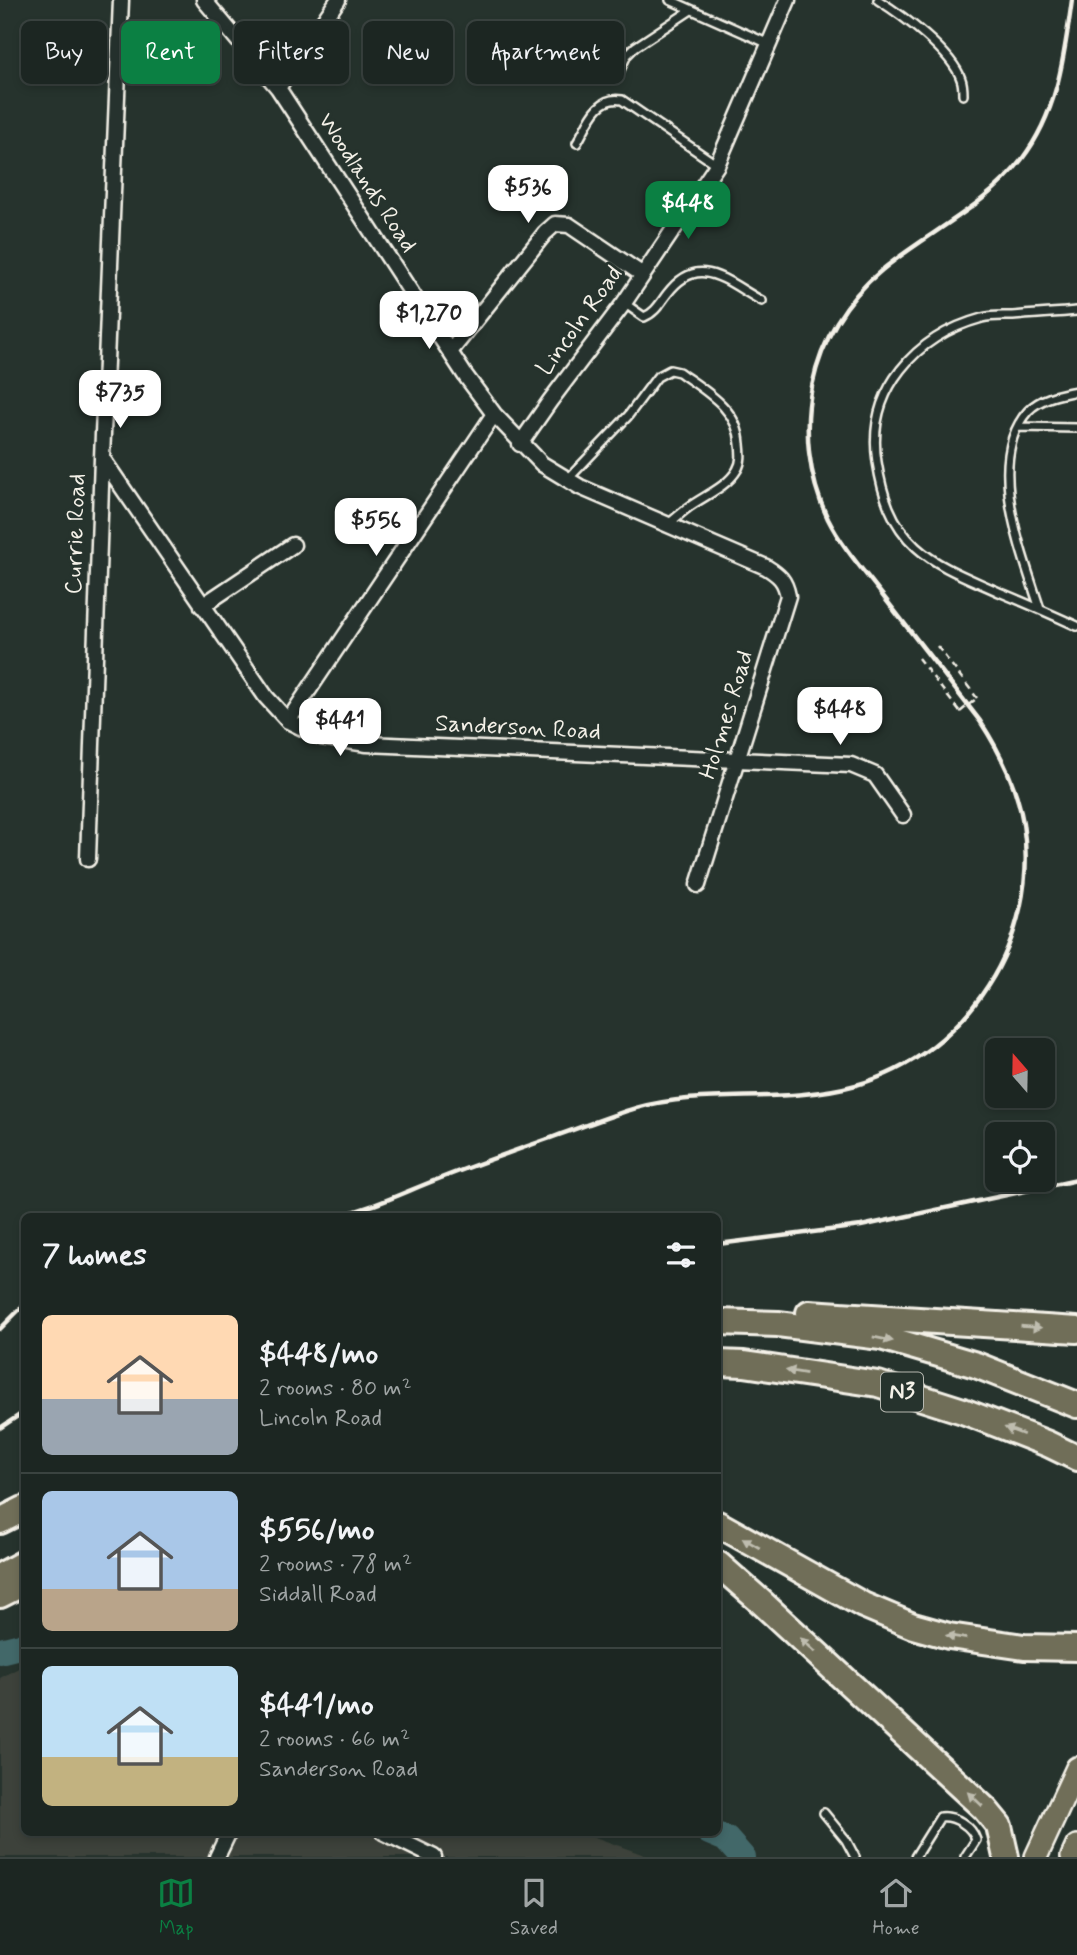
<!DOCTYPE html>
<html lang="en">
<head>
<meta charset="utf-8">
<style>
  :root { --surface:#1c2622; --page:#29322f; --text:#f1f3f6; --muted:#a0a5a5; --line:#3a4340; --accent:#0b8043 }
  body { margin:0; font-family:Mynerve,sans-serif; background:var(--page); color:var(--text); height:100vh; display:flex; flex-direction:column; font-size:26px; white-space:nowrap }
  * { box-sizing:border-box; margin:0 }
  p { font-size:23px; color:var(--muted) }
  .icon { flex:none; width:38px; height:38px; fill:none; stroke:currentColor; stroke-width:2; stroke-linecap:round; stroke-linejoin:round }
  .map { position:relative; flex:1; overflow:hidden }
  .drawer { position:absolute; left:21px; top:1213px; width:700px; height:623px; display:flex; flex-direction:column; background:var(--surface); border-radius:10px; box-shadow:0 4px 10px #0003,0 0 0 2px var(--line) }
  .drawer>* { flex:none }
  .guide { position:absolute; left:21px; top:21px; width:700px; height:63px; display:flex; gap:14px }
  .needle { width:46px; rotate:340deg }
  .buttons { position:absolute; left:985px; top:1038px; display:grid; gap:14px }
  .buttons a { display:grid; place-items:center; width:70px; height:70px; border-radius:10px; background:var(--surface); box-shadow:0 4px 10px #0003,0 0 0 2px var(--line); font-size:35px }
  .price { position:absolute; translate:-50% -60px; padding:0 16px; border-radius:14px; background:#fff; color:#222; font-size:23px; line-height:46px; filter:drop-shadow(0 2px 4px #0008) }
  .price::after { content:''; position:absolute; left:50%; top:42px; width:21px; height:16px; margin-left:-10px; background:inherit; clip-path:polygon(0 0,100% 0,50% 100%) }
  .price.current { background:var(--accent); color:#fff }
  ul { padding:0; list-style:none }
  li { display:flex; align-items:center; gap:21px; height:175px; padding:0 21px }
  li+li { border-top:2px solid var(--line) }
  li span { display:grid; place-items:center; flex:none; width:196px; height:140px; border-radius:10px; color:#555 }
  li>.icon { margin-inline-start:auto }
  span .icon { width:84px; height:84px; fill:#fffc; stroke-width:1 }
  li b { font-size:30px }
  h2 { display:flex; justify-content:space-between; align-items:center; height:84px; padding:0 21px; font-size:30px }
  .chip { padding:0 24px; border-radius:10px; background:var(--surface); box-shadow:0 4px 10px #0003,0 0 0 2px var(--line); font-size:24px; line-height:63px }
  .chip.current { background:var(--accent); color:#fff }
  .tabs { display:flex; justify-content:space-around; align-items:center; height:98px; border-top:2px solid var(--line); background:var(--surface); font-size:19px; color:var(--muted) }
  .tabs a { display:grid; justify-items:center; gap:4px }
  .tabs .current { color:var(--accent) }
  .map>svg:first-child { display:block }
  .built { fill:#3c433a }
  .lines { fill:none; stroke-linecap:round; stroke-linejoin:round }
  .river { stroke:#436769; stroke-width:26 }
  .service-casing { stroke:#f4f1e8; stroke-width:12 }
  .minor-casing { stroke:#f4f1e8; stroke-width:19 }
  .primary-casing { stroke:#f4f1e8; stroke-width:26 }
  .motorway-casing { stroke:#f4f1e8; stroke-width:30 }
  .path { stroke:#f4f1e8; stroke-width:2.5; stroke-dasharray:7 5; stroke-linecap:butt }
  .service { stroke:#26332d; stroke-width:7 }
  .minor { stroke:#26332d; stroke-width:14 }
  .primary { stroke:#706e59; stroke-width:21 }
  .motorway { stroke:#706e59; stroke-width:24 }
  .rail { stroke:#f4f1e8; stroke-width:4.5 }
  .path-bridge { stroke:#f4f1e8; stroke-width:2.5; stroke-dasharray:7 5; stroke-linecap:butt }
  .oneway { fill:#bfbdaf }
  .labels { text-anchor:middle; dominant-baseline:central; stroke-width:6; stroke-linejoin:round; paint-order:stroke }
  .shield { fill:#26332d; stroke:#b6b8b0; stroke-width:2 }
  .shield-label { font-size:23px; font-weight:bold; fill:#f4f1e8 }
  .street-label { font-size:24px; fill:#f4f1e8; stroke:#26332d }
</style>
</head>
<body>
<div class="map">
<svg width="1077" height="1857" viewBox="0 0 1077 1857">
  <rect width="100%" height="100%" fill="#26332d"/>
  <filter id="ink" filterUnits="userSpaceOnUse"><feTurbulence type="fractalNoise" baseFrequency=".0143" numOctaves="2"/><feDisplacementMap in="SourceGraphic" scale="14" xChannelSelector="R" yChannelSelector="G"/><feConvolveMatrix kernelMatrix="1 2 1 2 8 2 1 2 1" color-interpolation-filters="sRGB"/></filter>
  <g filter="url(#ink)">
    <path class="built" d="M24,1665V1832H581L650,1857H0V1678Z"/>
    <g class="lines">
      <path class="river" d="M0,1651L24,1645
        M709,1832L726,1839L742,1857"/>
      <defs>
        <path id="service" d="M670,0L769,44
          M878,0C902,15 952,52 961,79C963,84 963,90 963,95
          M619,72L627,55L635,47L691,10
          M577,143C588,125 596,95 622,100L717,165
          M624,303L644,317C655,313 660,303 667,294C699,252 725,281 762,301
          M1077,311C1056,313 1035,314 1013,316C1003,316 992,315 982,318C916,336 866,390 877,462C882,494 891,524 916,547C939,568 971,579 999,592C1026,603 1051,614 1077,626
          M1018,427L1077,428
          M568,479L628,416L657,377L670,370L679,372C705,391 738,408 740,444C741,453 742,462 737,470C727,487 704,496 689,507C682,512 675,519 668,524
          M1040,609C1023,555 984,460 1028,411C1040,398 1060,394 1077,391
          M824,1813L846,1840L855,1857
          M915,1857L940,1817C954,1815 972,1826 976,1840L965,1857"/>
        <path id="minor" d="M204,0L278,88L465,375L494,414L542,464L580,487L766,567C779,575 785,580 788,596L698,885
          M278,88L338,0
          M450,352L545,233L555,224L569,225L643,275
          M520,444L550,401L624,303L717,165L788,0
          M102,458L266,697L288,721L321,737L367,744L851,765L875,775L903,815
          M202,606L293,545
          M288,721L494,414
          M88,859L102,458L121,0
          M383,1832L434,1857
          M217,1857L229,1832"/>
        <path id="primary" d="M1036,1857L1077,1768
          M1072,1857L1077,1846"/>
        <path id="motorway" d="M809,1313L1077,1330
          M718,1322L778,1324L881,1337L976,1365L1077,1405
          M718,1363L744,1364L878,1384L963,1411L1048,1444L1077,1458
          M0,1521L24,1509
          M718,1524L863,1605L913,1626L949,1636L1024,1647L1077,1648
          M718,1564L759,1600L985,1809L999,1826L1006,1857
          M0,1576L24,1563
          M0,1595L24,1583"/>
      </defs>
      <use href="#service" class="service-casing"/>
      <use href="#minor" class="minor-casing"/>
      <use href="#primary" class="primary-casing"/>
      <use href="#motorway" class="motorway-casing"/>
      <path class="path" d="M937,646L977,698
        M918,658L960,712"/>
      <use href="#service" class="service"/>
      <use href="#minor" class="minor"/>
      <use href="#primary" class="primary"/>
      <use href="#motorway" class="motorway"/>
      <path class="rail" d="M337,1216C376,1207 404,1192 441,1178C479,1163 517,1150 556,1136C582,1127 609,1116 636,1108C707,1088 784,1105 856,1085C968,1054 1041,937 1023,823C1017,786 1001,753 980,721C948,680 916,638 883,596C864,571 842,547 828,519C788,434 808,330 882,270C928,232 986,207 1022,159C1058,112 1064,57 1072,0
        M718,1244L861,1226L1077,1180
        M0,1329L24,1305
        M0,1428L24,1412"/>
      <path class="path-bridge" d="M960,712L977,698"/>
    </g>
    <defs><path id="oneway-solid" d="M-6-.8H1V-3.2L6.5 0L1 3.2V.8H-6Z" transform="scale(1.75)"/></defs>
    <g class="oneway">
      <use href="#oneway-solid" transform="translate(1031 1327) rotate(4)"/>
      <use href="#oneway-solid" transform="translate(883 1339) rotate(12)"/>
      <use href="#oneway-solid" transform="translate(796 1372) rotate(-171)"/>
      <use href="#oneway-solid" transform="translate(1014 1431) rotate(-159)"/>
      <use href="#oneway-solid" transform="translate(751 1543) rotate(-150)"/>
      <use href="#oneway-solid" transform="translate(956 1637) rotate(-171)"/>
      <use href="#oneway-solid" transform="translate(808 1645) rotate(-137)"/>
      <use href="#oneway-solid" transform="translate(975 1799) rotate(-137)"/>
    </g>
  </g>
  <g class="labels">
    <rect class="shield" x="881" y="1372.5" width="42" height="39" rx="5"/>
    <g class="shield-label">
      <text x="902" y="1392">N3</text>
    </g>
    <g class="street-label">
      <text transform="translate(367 183) rotate(57)">Woodlands Road</text>
      <text transform="translate(580 321) rotate(-54)">Lincoln Road</text>
      <text transform="translate(76 534) rotate(-88)">Currie Road</text>
      <text transform="translate(727 715) rotate(-73)">Holmes Road</text>
      <text transform="translate(518 728) rotate(3)">Sanderson Road</text>
    </g>
  </g>
</svg>
<div class="buttons">
<a><svg class="needle" viewBox="-14 -14 28 28"><path d="M0-13l5 13h-10z" fill="#e53935"/><path d="M0 13l5-13h-10z" fill="#a0a5a5"/></svg></a>
<a><svg class="icon" aria-label="locate" viewBox="0 0 24 24"><circle cx="12" cy="12" r="6"/><path d="M12 2v4M12 18v4M2 12h4M18 12h4"/></svg></a>
</div>
<b class="price" style="left:528px;top:225px">$536</b>
<b class="price current" style="left:688px;top:241px">$448</b>
<b class="price" style="left:429px;top:351px">$1,270</b>
<b class="price" style="left:120px;top:430px">$735</b>
<b class="price" style="left:376px;top:558px">$556</b>
<b class="price" style="left:840px;top:747px">$448</b>
<b class="price" style="left:340px;top:758px">$441</b>
<div class="guide">
<a class="chip">Buy</a>
<a class="chip current">Rent</a>
<a class="chip">Filters</a>
<a class="chip">New</a>
<a class="chip">Apartment</a>
</div>
<section class="drawer">
<h2>7 homes<svg class="icon" aria-label="filters" viewBox="0 0 24 24"><path d="M4 7h16M4 17h16"/><circle cx="9" cy="7" r="2"/><circle cx="15" cy="17" r="2"/></svg></h2>
<ul>
<li><span style="background:linear-gradient(#ffd9b3 60%,#9aa5b1 0)"><svg class="icon" aria-label="home" viewBox="0 0 24 24"><path d="M3 11l9-7 9 7M6 9v11h12V9"/></svg></span><div><b>$448/mo</b><p>2 rooms · 80 m²</p><p>Lincoln Road</p></div></li>
<li><span style="background:linear-gradient(#a9c7e8 70%,#b9a48a 0)"><svg class="icon" aria-label="home" viewBox="0 0 24 24"><path d="M3 11l9-7 9 7M6 9v11h12V9"/></svg></span><div><b>$556/mo</b><p>2 rooms · 78 m²</p><p>Siddall Road</p></div></li>
<li><span style="background:linear-gradient(#bfe0f5 65%,#c2b280 0)"><svg class="icon" aria-label="home" viewBox="0 0 24 24"><path d="M3 11l9-7 9 7M6 9v11h12V9"/></svg></span><div><b>$441/mo</b><p>2 rooms · 66 m²</p><p>Sanderson Road</p></div></li>
</ul>
</section>
</div>
<nav class="tabs">
<a class="current"><svg class="icon" aria-label="map" viewBox="0 0 24 24"><path d="M3 6l6-2 6 2 6-2v14l-6 2-6-2-6 2zM9 4v14M15 6v14"/></svg>Map</a>
<a><svg class="icon" aria-label="saved" viewBox="0 0 24 24"><path d="M7 4h10v16l-5-4-5 4z"/></svg>Saved</a>
<a><svg class="icon" aria-label="home" viewBox="0 0 24 24"><path d="M3 11l9-7 9 7M6 9v11h12V9"/></svg>Home</a>
</nav>
</body>
</html>
